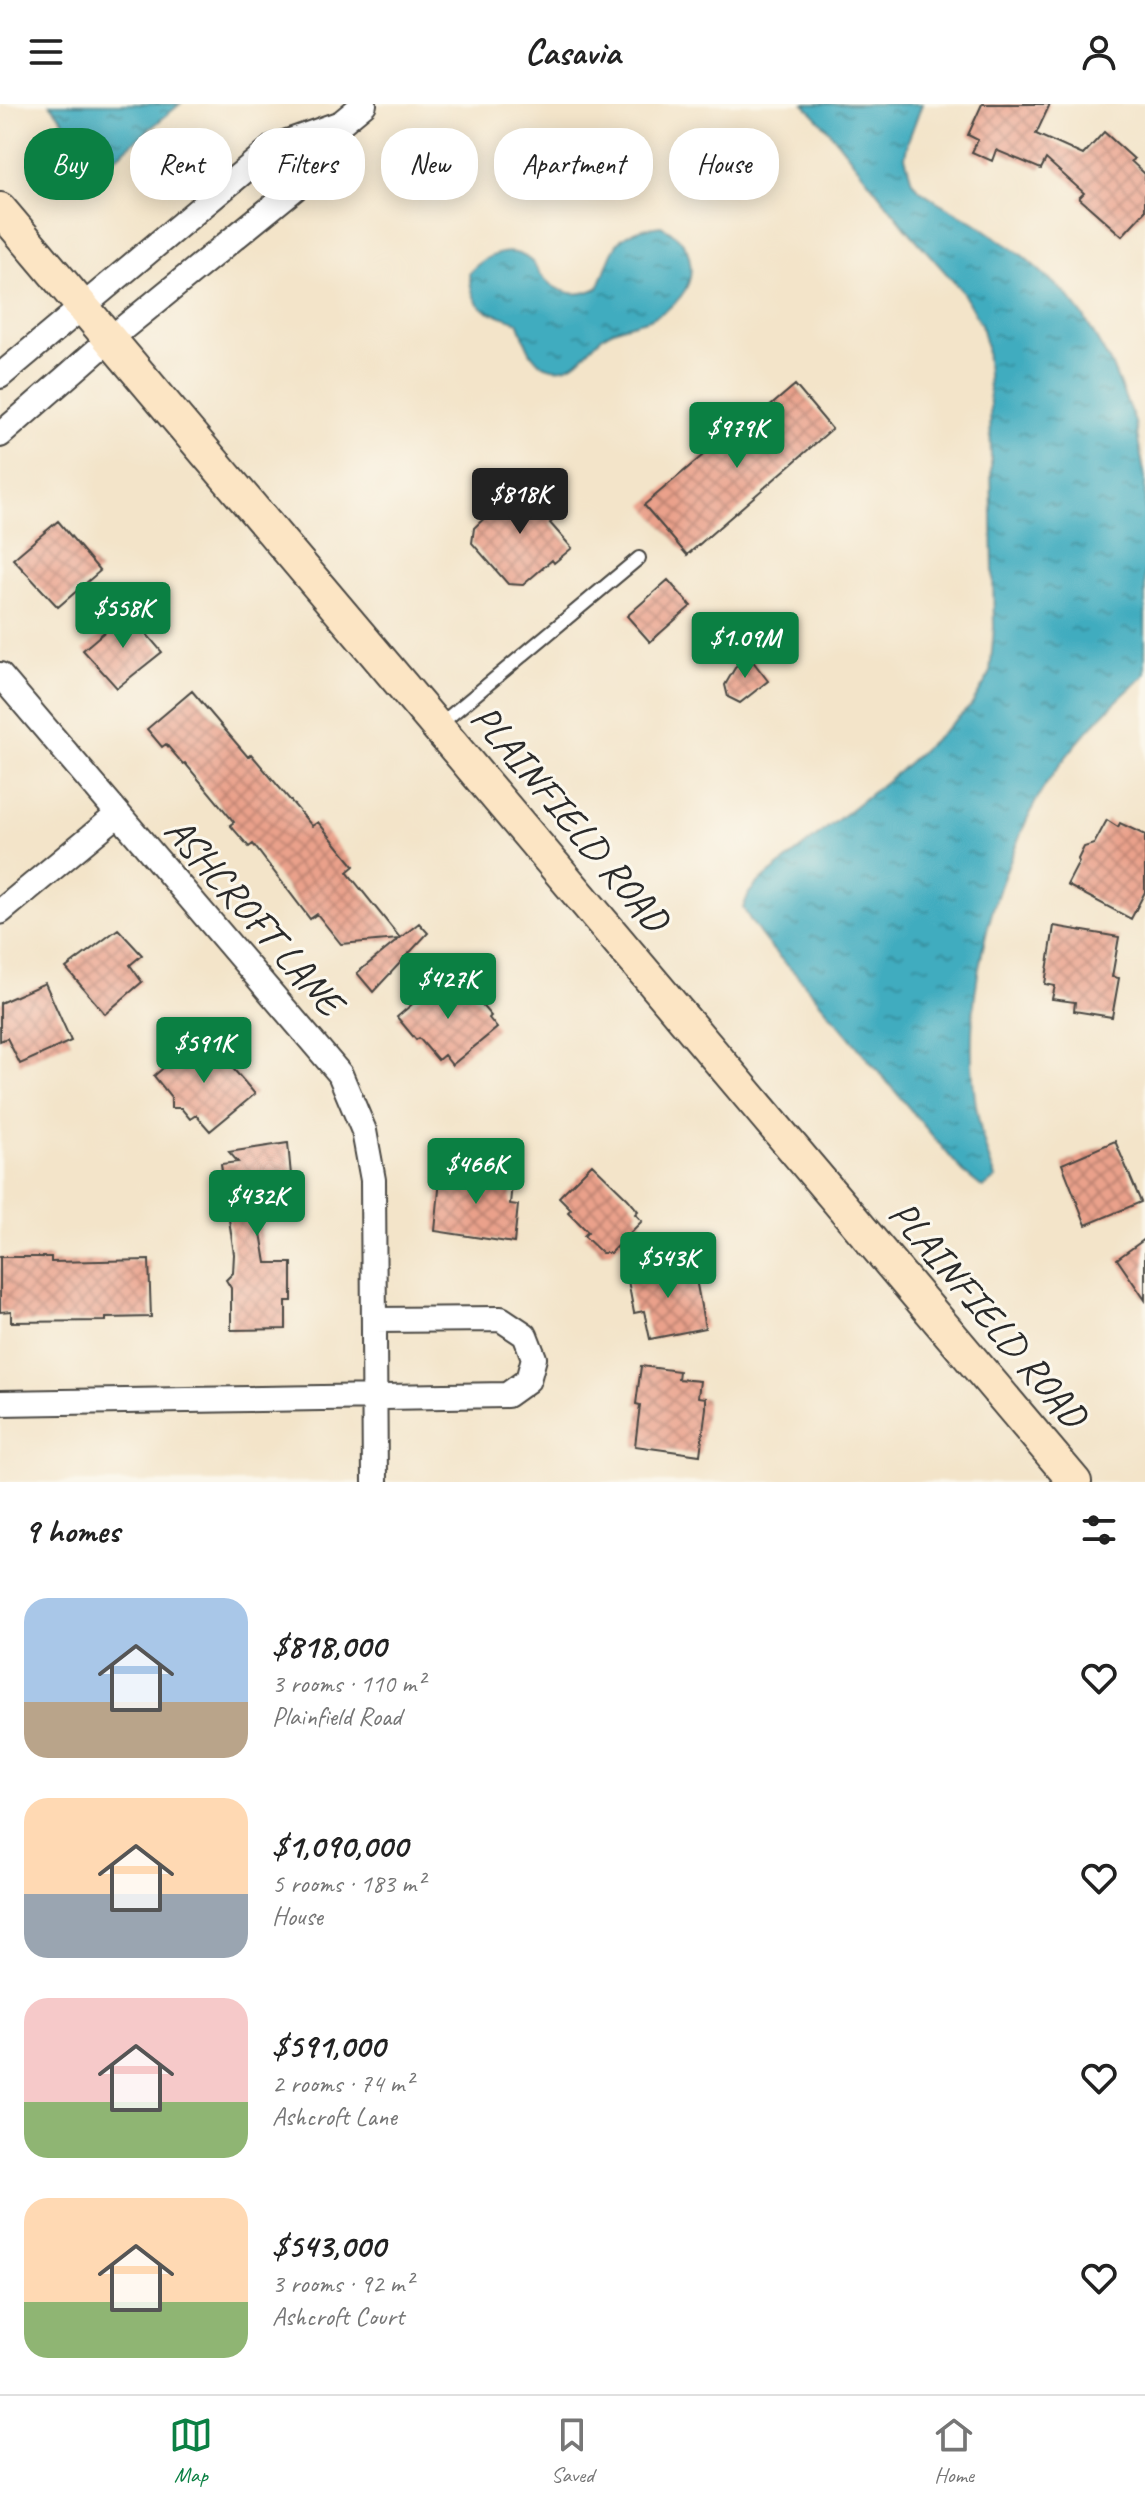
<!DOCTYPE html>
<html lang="en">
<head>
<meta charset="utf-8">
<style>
  :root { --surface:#fff; --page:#f2f2f2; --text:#222; --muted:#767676; --line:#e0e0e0; --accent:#0b8043 }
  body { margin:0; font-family:Caveat,sans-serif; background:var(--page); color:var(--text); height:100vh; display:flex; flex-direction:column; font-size:30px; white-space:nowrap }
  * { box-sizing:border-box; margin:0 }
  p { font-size:26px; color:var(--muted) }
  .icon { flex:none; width:44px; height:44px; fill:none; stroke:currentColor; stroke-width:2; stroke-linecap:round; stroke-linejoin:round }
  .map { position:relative; height:1378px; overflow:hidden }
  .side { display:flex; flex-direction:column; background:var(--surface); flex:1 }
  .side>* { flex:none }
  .top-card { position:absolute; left:24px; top:24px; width:1098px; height:72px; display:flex; gap:16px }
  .price { position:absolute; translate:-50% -68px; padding:0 18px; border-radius:8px; background:var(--accent); color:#fff; font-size:26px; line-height:52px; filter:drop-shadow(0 2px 4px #0008) }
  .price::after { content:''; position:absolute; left:50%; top:48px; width:24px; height:18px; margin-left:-12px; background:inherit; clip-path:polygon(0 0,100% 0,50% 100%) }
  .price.on { background:#222; color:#fff }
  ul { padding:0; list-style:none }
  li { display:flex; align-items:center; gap:24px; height:200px; padding:0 24px }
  li span { display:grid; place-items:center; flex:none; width:224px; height:160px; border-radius:24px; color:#555 }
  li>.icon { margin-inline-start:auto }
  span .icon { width:96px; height:96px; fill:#fffc; stroke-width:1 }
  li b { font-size:34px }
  h2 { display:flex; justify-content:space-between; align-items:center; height:96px; padding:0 24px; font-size:34px }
  .pill { padding:0 28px; border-radius:32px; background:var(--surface); box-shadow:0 4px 20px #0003; font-size:28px; line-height:72px }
  .pill.on { background:var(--accent); color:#fff }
  header { display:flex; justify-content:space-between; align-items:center; height:104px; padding:0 24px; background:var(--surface); font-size:36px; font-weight:700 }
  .dock { display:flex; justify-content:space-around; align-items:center; height:112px; border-top:2px solid var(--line); background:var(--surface); font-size:22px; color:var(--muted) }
  .dock a { display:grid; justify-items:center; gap:4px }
  .dock .on { color:var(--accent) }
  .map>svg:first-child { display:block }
  .water { fill:url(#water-ripples); stroke:#366c75; stroke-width:2 }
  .building { fill:url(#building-cross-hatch) }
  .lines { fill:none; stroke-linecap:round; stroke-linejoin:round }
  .service-casing { stroke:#494743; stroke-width:16 }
  .minor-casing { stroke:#494743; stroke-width:28 }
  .secondary-casing { stroke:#494743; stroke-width:36 }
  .service { stroke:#fff; stroke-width:12 }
  .minor { stroke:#fff; stroke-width:24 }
  .secondary { stroke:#fce5c4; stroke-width:32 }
  .labels { text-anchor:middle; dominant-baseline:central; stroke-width:6; stroke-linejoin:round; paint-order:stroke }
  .street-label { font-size:40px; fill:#2b2b2b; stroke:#fbf7ec }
</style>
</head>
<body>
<header><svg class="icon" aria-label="menu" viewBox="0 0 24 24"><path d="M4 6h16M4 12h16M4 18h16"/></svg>Casavia<svg class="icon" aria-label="person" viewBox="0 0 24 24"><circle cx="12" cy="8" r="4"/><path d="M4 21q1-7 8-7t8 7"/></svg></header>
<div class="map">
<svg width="1145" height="1378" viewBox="0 0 1145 1378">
  <defs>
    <pattern id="water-ripples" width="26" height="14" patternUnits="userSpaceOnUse" patternTransform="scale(2)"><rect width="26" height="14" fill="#40acbf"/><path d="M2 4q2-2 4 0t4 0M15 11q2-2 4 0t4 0" fill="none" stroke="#368c9b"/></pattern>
    <pattern id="building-cross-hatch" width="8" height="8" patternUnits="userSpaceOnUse" patternTransform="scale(2)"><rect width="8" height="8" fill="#eaa18b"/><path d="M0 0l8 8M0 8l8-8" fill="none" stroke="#be8372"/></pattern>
  </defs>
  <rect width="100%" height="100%" fill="#fbf7ec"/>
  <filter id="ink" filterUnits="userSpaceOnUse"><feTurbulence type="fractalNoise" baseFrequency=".0125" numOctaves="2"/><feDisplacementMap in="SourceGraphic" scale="16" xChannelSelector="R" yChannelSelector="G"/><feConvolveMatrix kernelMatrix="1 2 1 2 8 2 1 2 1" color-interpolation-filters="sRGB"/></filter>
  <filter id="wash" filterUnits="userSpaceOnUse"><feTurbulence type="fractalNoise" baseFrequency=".006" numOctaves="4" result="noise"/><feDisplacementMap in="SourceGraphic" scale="32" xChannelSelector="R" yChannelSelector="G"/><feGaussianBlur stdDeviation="1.8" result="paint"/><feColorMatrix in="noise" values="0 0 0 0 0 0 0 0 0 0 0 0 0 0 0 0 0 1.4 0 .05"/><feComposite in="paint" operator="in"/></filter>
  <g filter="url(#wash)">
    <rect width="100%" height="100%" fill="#f3e4c9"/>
    <path class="water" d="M50,0H180L116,53C111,55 108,57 103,56C88,54 61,12 50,0Z
      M804,0H922L908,37L905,53L912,77L920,86L938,98L977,120L1023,152L1066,190L1084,213L1112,262L1135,318L1145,374V568L1143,573C1106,605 1072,641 1045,682C1033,700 1024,721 1016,742C972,844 953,969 996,1074L983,1084L963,1068L798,872C776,851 758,831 743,804L749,789L758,779L898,668L971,602L990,570L994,523L990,301L986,242L981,221L962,187L906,124L826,23Z
      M661,122C677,130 688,140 690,158C695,184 674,204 652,214C636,220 620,221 606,230C588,242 577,269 552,264C528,259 526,236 518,218C485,205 473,210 469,169C484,152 510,139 531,157C535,161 538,167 542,172C557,190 578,194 598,184C616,143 610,128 661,122Z"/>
    <g id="blocks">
      <path class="building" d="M982,0H1050L1036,30L1083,51L1104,28L1134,55L1131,57L1145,70V107L1122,132L1079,94L1084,89L1046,55L1041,65L996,46L992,57L972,48L978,36L968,31Z
        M795,281L832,325L687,451L644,401L722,335L726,340Z
        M528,373L557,413L550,419L572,444L554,459L552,456L523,481L508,480L472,439L474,424Z
        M58,417L100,467L58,503L13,455Z
        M668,476L691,502L650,538L627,512Z
        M128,508L162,548L117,584L83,546Z
        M745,547L768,577L740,599L728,593L725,581Z
        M192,587L248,653L251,650L312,722L318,718L354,762L347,768L400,834L419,819L428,829L373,888L357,869L399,835L341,840L317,810L310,815L253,740L249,743L230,721L234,718L185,659L183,660L166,640L162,643L147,625Z
        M1107,716L1118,723L1120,719L1145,731V788L1131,815L1067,781L1079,758L1078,755L1084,743L1094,740Z
        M1054,822L1119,833L1112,873L1119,874L1112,913L1074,907L1075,898L1052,895L1055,882L1045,880Z
        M118,825L142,851L130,861L142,878L105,910L66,864Z
        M443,874L452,886L460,880L466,887L468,885L491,912L489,914L497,924L452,961L444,951L438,956L419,934L416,936L397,913Z
        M45,879L71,937L20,960L7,934L0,937V899Z
        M202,934L227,963L230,961L255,990L210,1027L196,1011L190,1015L181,1004H171V993L154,972L197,935L199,937Z
        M1115,1037L1141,1098L1086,1121L1062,1060Z
        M288,1039L293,1093L256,1098L266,1159H292V1197H286V1225L231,1226V1184L226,1176L233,1169L234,1150L221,1060L238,1058L229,1048Z
        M592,1060L628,1095L638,1107L635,1110L642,1117L610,1149H602L584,1132L588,1128L568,1108L571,1105L559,1093Z
        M441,1065L498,1071L497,1079L512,1080L510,1100L518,1101L514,1139L435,1127Z
        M1145,1135V1196L1117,1155Z
        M0,1153H51V1158L149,1156L151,1213L106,1214V1217L11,1218V1207L0,1208Z
        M693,1159L705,1224L650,1235L644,1207L634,1209L627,1171Z
        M641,1262L679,1267L678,1275L700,1277L698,1293L706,1294V1304L700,1351L635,1342L640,1301L636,1300Z"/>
    </g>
  </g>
  <g filter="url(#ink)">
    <use href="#blocks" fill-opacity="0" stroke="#494743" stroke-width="2"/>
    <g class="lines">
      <defs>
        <path id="service" d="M438,622L639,454"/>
        <path id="minor" d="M0,272L273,43L341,19L364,0
          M0,331L110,235L314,69L341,19
          M0,571L340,970L364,1027L373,1076L375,1378
          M0,808L117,711
          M0,1299L507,1291L528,1276L534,1254L525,1231L501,1215L374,1216"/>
        <path id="secondary" d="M0,105L1075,1378"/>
      </defs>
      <use href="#service" class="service-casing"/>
      <use href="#minor" class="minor-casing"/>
      <use href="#secondary" class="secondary-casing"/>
      <use href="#service" class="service"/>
      <use href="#minor" class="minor"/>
      <use href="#secondary" class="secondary"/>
    </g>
  </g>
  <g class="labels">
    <g class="street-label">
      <text transform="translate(570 714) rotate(50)">PLAINFIELD ROAD</text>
      <text transform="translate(254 812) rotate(49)">ASHCROFT LANE</text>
      <text transform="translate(988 1210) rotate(50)">PLAINFIELD ROAD</text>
    </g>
  </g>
</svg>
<b class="price" style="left:737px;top:366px">$979K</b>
<b class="price on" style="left:520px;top:432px">$818K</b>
<b class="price" style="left:123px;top:546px">$558K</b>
<b class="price" style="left:745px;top:576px">$1.09M</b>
<b class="price" style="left:448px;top:917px">$427K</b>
<b class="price" style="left:204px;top:981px">$591K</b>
<b class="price" style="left:476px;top:1102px">$466K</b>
<b class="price" style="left:257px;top:1134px">$432K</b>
<b class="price" style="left:668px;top:1196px">$543K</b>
<div class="top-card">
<a class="pill on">Buy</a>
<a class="pill">Rent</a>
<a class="pill">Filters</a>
<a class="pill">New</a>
<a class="pill">Apartment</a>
<a class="pill">House</a>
</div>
</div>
<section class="side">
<h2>9 homes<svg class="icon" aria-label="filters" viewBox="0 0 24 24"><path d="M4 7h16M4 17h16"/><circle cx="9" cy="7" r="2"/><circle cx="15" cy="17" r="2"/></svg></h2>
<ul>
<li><span style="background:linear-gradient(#a9c7e8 65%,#b9a48a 0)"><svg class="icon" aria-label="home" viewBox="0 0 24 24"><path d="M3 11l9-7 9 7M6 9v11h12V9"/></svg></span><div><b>$818,000</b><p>3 rooms · 110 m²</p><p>Plainfield Road</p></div><svg class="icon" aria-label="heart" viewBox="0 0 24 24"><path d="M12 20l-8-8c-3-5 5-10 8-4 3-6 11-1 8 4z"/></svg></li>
<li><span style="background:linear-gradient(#ffd9b3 60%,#9aa5b1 0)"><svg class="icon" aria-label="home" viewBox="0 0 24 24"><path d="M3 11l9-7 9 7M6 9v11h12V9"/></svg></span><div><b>$1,090,000</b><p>5 rooms · 183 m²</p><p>House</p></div><svg class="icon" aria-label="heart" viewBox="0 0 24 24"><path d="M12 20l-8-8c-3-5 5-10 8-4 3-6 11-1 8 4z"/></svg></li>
<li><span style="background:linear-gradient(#f6c9c9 65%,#8fb573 0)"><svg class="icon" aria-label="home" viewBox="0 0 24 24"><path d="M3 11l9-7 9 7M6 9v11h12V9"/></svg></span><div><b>$591,000</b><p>2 rooms · 74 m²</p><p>Ashcroft Lane</p></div><svg class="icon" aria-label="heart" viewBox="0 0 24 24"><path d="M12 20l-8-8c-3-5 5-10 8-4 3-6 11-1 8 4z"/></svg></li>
<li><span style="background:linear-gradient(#ffd9b3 65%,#8fb573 0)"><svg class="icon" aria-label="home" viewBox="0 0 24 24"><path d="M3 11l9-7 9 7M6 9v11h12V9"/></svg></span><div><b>$543,000</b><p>3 rooms · 92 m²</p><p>Ashcroft Court</p></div><svg class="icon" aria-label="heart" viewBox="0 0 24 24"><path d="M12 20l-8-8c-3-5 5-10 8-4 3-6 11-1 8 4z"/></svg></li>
</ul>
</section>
<nav class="dock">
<a class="on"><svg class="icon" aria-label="map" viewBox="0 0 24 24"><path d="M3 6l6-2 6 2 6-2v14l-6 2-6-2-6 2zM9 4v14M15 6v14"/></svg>Map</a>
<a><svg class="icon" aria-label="saved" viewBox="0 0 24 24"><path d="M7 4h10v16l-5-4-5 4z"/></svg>Saved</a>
<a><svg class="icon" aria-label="home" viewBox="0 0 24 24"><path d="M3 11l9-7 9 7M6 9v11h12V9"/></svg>Home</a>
</nav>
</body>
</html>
